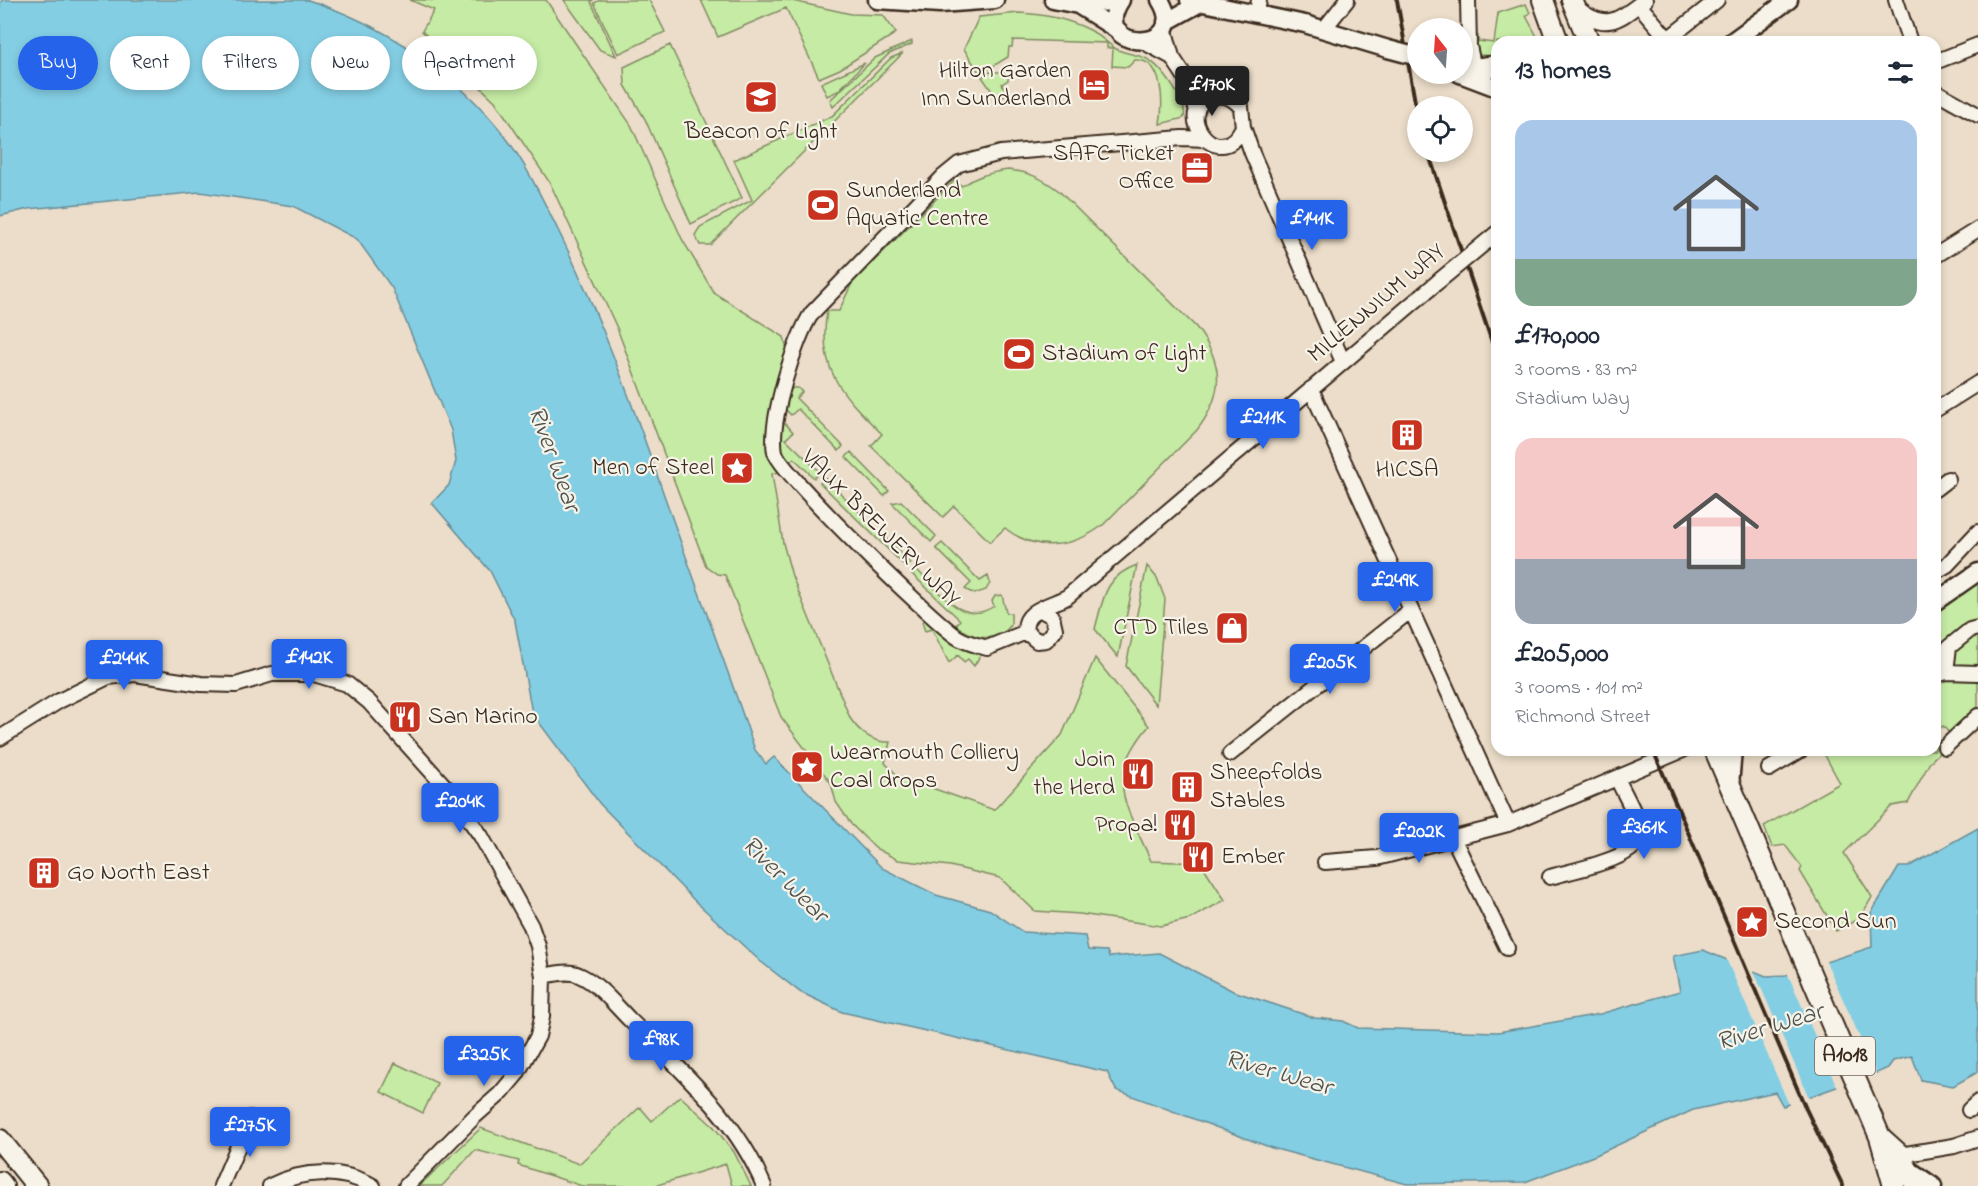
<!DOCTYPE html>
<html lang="en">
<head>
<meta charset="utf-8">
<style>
  :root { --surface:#fff; --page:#f6f6f7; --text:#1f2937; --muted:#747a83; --accent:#2563eb }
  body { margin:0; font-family:"Indie Flower",sans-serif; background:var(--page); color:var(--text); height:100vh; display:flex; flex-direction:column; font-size:22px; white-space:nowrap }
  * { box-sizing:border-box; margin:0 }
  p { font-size:20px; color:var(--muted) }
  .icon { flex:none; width:33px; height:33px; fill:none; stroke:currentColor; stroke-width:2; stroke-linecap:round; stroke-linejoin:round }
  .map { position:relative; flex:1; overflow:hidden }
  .side { position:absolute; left:1491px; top:36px; width:450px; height:720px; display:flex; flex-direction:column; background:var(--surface); border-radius:18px; box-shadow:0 3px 9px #0003 }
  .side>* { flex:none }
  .top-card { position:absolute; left:18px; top:36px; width:570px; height:54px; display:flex; gap:12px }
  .needle { width:39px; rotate:343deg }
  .controls { position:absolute; left:1407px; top:18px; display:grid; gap:12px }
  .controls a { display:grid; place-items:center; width:66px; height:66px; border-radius:50%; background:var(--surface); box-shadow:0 3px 9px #0003; font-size:30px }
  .price { position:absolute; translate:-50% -51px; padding:0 14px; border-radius:6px; background:var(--accent); color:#fff; font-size:20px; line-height:39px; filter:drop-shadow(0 2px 3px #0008) }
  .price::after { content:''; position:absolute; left:50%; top:36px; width:18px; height:14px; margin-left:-9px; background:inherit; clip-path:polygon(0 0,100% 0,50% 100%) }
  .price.on { background:#222; color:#fff }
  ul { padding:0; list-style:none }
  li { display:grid; align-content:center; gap:12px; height:318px; padding:0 24px }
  li span { display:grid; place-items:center; height:186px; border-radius:18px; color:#555 }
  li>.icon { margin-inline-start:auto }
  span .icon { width:108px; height:108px; fill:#fffc; stroke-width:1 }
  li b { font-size:26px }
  h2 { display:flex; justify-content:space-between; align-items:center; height:72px; padding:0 24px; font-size:26px }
  .pill { padding:0 21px; border-radius:27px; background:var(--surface); box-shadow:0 3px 9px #0003; font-size:21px; line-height:54px }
  .pill.on { background:var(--accent); color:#fff }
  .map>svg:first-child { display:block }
  .green { fill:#c6eba5; stroke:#808a62; stroke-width:1.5 }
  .water { fill:#84cee4; stroke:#678c95; stroke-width:1.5 }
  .pier { fill:#ebddc9 }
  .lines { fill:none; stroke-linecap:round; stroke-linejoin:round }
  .minor-casing { stroke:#3b2a1e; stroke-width:18 }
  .major-casing { stroke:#3b2a1e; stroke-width:21 }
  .highway-casing { stroke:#3b2a1e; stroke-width:24 }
  .minor { stroke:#f7f3e8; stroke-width:14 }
  .major { stroke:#f7f3e8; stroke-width:16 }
  .highway { stroke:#f7f3e8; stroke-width:20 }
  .rail { stroke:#3b2a1e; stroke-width:4 }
  .minor-bridge-casing { stroke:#3b2a1e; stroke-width:18; stroke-linecap:butt }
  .major-bridge-casing { stroke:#3b2a1e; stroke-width:21; stroke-linecap:butt }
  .minor-bridge { stroke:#f7f3e8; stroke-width:14 }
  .major-bridge { stroke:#f7f3e8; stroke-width:16 }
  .labels { text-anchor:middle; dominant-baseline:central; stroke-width:4.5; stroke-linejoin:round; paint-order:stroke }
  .shield { fill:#f7f3e8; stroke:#73665b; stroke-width:1.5 }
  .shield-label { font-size:22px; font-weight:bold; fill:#3b2a1e }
  .poi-label { font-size:24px; fill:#3b2a1e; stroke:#f7f3e8; text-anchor:start }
  .street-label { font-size:24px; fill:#3b2a1e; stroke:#f7f3e8 }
  .water-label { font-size:26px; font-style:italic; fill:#4d5350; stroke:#f7f3e8 }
</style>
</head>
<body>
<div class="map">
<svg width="1978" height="1186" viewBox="0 0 1978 1186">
  <rect width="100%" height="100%" fill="#ebddc9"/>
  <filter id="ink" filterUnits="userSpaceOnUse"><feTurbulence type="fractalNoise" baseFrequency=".0167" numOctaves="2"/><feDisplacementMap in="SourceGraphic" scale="12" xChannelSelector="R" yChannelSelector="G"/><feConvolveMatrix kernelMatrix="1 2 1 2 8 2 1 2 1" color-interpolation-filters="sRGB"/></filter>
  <g filter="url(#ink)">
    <path class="green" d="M410,0H546L631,125L682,239L714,293L784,337L788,353L770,452L778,472L772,474L783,543L792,576L850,718C859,732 873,743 890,742L885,763L898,776L994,810L1062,735L1095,658L1149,726C1103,781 1126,804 1151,861L1201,863L1225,900L1190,919L1161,926L1080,914L1035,911L1000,878L950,866L898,860L875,848L851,824L836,802L831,783L781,717L725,575L717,574L706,566L617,328L550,183L495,101L422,31L434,10Z
      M564,0H593L591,2L616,56L600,50Z
      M600,0H649L665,32L618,54L594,3Z
      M701,0H788L851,14L883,15L896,33L840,69L819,78L786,8L718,37Z
      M1526,4L1530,13L1526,16L1540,42H1497V56L1478,55L1475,46L1478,35V41L1494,43L1498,13Z
      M1019,13C1043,14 1068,19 1090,30C1099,35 1107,43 1116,49C1126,54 1137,54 1147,59C1161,66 1188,103 1184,118L1160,124C1163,105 1165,59 1135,60L1128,67L1112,66L1113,48H1107V43L1013,40L1012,47H1009L1008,57L980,74L964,49L979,17Z
      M912,41V44L889,54L833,107L830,100L875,58Z
      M670,45L742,198L691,224L645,119L625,85L624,67Z
      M903,53L710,245H700L695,235L700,227L752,200L734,160L832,116L891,58Z
      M865,63L838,91L827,96L821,83Z
      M990,72H1008V80L1002,84L1009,96L996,97L982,77Z
      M1008,170C1029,172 1042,178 1059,191L1196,327C1224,363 1225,393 1197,430L1103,525C1073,548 1036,553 1005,528L990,542L954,506L943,517L871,446L882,434C842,394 817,371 827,311H839L852,283L955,180L962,186C976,176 990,172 1008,170Z
      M793,388H798L802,392L796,398L843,446L839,451L798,409L791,415L784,408L787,393Z
      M785,423L793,432L786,439L820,472L814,478L794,458L787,464L780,455V424Z
      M851,452L889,491L884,496L846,457Z
      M825,478L911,563L906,567L820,483Z
      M901,501L936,536L931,542L892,503Z
      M942,543L980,581L988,576L990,583L986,590L974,594L965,589L971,583L936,548Z
      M1137,565L1118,657L1095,629C1103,599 1105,576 1137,565Z
      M1147,566L1157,578L1165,599L1156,705L1126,666Z
      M917,570C938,590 963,628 994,606L992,601L995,596L1002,595L1006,612L1011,614V625C997,644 971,639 956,625L960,620L912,574Z
      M1978,582V715L1950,734L1943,726L1935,732V611Z
      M925,617L983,651L974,666L968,659L964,662L958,655L949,663L932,629L925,631L922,622Z
      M1935,738L1945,747L1930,762L1908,803L1892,806L1844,853L1872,897L1860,918L1836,931L1800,871L1802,867L1785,845L1772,847L1764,826L1840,783L1822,750H1935Z
      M395,1063L437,1083L423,1113L381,1092Z
      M680,1096L714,1127L734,1152L751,1186H732L726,1164L654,1186H582L518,1165L519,1161L475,1150L442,1186H419L481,1128L579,1164L640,1107L652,1121Z"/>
    <path class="water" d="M2,0H308C385,25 454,71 504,135C526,164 542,198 558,230C600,315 632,403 663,492C693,578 726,664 755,750L766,764L774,757L882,868L936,895L990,910L1023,932L1085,936L1088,950L1107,951L1109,957L1159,953L1233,991L1315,1018L1343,1021L1358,1028L1498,1032L1600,1014L1680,991L1673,956L1703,950L1766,976L1786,975L1872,947L1871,913L1899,867H1908L1978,828V1072L1953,1086L1921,1080L1912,1056L1893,1061L1888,1068L1879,1072L1783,1106L1775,1092L1693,1110L1596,1155L1525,1182L1407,1184L1272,1148L1116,1090L1107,1072L842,1012L800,992L760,961L694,900L600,804L532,713L515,621L490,571L432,503L449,485L456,461L451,430L392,288L357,239L293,206L200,192L28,209L0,216V4Z"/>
    <path class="pier" d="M1725,956L1752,967L1810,1100L1790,1107Z
      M1825,959L1877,1076L1838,1089L1787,972Z"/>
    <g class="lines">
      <defs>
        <path id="minor" d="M1468,0L1469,46L1474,69
          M1896,0L1910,42
          M1639,5L1668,39L1717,0
          M1577,8C1606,32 1618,20 1645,0
          M1257,13L1259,0
          M1164,27L1172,57L1188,81L1197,111
          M1324,29L1347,0
          M1144,42L1172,57
          M1935,62L1978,45
          M1935,91L1978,115
          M1243,127C1217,179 1167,103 1217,96C1227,94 1235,100 1241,107L1243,127L1252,153L1343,362
          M1486,242L1497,233
          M1935,256L1978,229
          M1311,389L1508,824
          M1935,410L1978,383
          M1935,489L1948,479
          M1935,572L1947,565L1978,532
          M1041,610L1052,616L1055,629L1046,640L1037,641L1026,632C1021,610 1052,605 1067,597L1440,280
          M1026,632L987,648C977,645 966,643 957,637C932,620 780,473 775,452C769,422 795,337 812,313L943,177L959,164L1001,153L1182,138L1206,139
          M1946,672L1949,647L1970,630L1978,628
          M1935,676L1946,672L1978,673
          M0,738L59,701L108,677L135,674L201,684L236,685L272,674H314L347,684L369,702L449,791L481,836L531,926L538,946L543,976L542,1017L538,1036L516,1075L500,1094L474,1117L406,1186
          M1945,747L1978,716
          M1230,754L1411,610
          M1769,769L1801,750
          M1453,838L1507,948
          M1325,862L1377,858L1508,824L1683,750
          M1550,877C1569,871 1639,859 1640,835C1641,821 1623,792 1617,778
          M543,976C554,974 568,970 579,975C598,983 615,1005 630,1020C680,1069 737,1119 764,1186
          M1969,1110L1978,1102
          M1900,1155L1954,1146L1978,1138
          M221,1186L250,1118
          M270,1186C302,1170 341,1168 373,1186"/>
        <path id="major" d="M877,0L940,4L995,0
          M1053,0L1078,5L1120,1
          M1121,0C1086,53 1194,55 1160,0
          M1189,0L1305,24L1388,49
          M1078,5L1119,31
          M1166,22L1202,2
          M1731,42L1789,0
          M1460,74L1497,88
          M1935,602L1978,572
          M1730,785L1733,750
          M1908,1169L1933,1186"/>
        <path id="highway" d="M1543,0L1558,42
          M1572,0L1589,42
          M1474,69L1497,66
          M1715,750L1880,1137L1894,1186
          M1880,1137L1900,1155L1916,1186
          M0,1140L37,1186
          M0,1182L3,1186"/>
      </defs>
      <use href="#minor" class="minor-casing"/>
      <use href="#major" class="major-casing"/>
      <use href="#highway" class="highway-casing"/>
      <use href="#minor" class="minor"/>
      <use href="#major" class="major"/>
      <use href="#highway" class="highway"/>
      <path class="rail" d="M1397,0L1418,119
        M1428,152L1497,357
        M1653,750L1806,1109L1843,1186"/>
      <defs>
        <path id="minor-bridge" d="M1440,280L1486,242"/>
        <path id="major-bridge" d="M1388,49L1418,57"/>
      </defs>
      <use href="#minor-bridge" class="minor-bridge-casing"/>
      <use href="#major-bridge" class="major-bridge-casing"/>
      <use href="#minor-bridge" class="minor-bridge"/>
      <use href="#major-bridge" class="major-bridge"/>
    </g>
  </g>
  <defs>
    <symbol id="hotel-square" viewBox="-11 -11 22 22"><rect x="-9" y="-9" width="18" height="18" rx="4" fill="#c8321e" stroke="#f7f3e8"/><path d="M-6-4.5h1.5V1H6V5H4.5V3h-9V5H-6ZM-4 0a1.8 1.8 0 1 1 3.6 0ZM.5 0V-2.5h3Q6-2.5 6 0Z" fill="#fff"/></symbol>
    <symbol id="school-square" viewBox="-11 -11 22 22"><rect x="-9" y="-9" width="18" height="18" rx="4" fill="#c8321e" stroke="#f7f3e8"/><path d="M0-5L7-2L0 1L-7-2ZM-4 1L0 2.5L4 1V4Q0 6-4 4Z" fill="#fff"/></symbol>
    <symbol id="office-square" viewBox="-11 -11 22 22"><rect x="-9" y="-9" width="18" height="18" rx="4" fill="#c8321e" stroke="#f7f3e8"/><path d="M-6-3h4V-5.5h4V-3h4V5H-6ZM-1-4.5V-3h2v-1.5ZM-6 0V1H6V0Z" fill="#fff"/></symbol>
    <symbol id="stadium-square" viewBox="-11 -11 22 22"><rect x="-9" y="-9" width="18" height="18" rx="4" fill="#c8321e" stroke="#f7f3e8"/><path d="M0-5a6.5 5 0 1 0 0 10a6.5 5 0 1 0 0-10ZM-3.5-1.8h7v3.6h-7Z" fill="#fff"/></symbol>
    <symbol id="building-square" viewBox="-11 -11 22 22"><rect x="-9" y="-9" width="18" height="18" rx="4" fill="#c8321e" stroke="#f7f3e8"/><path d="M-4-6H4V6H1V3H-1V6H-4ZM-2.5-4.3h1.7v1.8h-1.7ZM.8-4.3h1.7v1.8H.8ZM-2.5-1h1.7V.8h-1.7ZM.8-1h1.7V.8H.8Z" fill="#fff"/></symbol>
    <symbol id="sight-square" viewBox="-11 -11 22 22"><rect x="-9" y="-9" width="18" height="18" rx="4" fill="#c8321e" stroke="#f7f3e8"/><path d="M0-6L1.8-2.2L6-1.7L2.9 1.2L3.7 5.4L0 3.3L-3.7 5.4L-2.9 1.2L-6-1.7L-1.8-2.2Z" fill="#fff"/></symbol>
    <symbol id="shop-square" viewBox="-11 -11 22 22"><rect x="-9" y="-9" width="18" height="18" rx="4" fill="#c8321e" stroke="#f7f3e8"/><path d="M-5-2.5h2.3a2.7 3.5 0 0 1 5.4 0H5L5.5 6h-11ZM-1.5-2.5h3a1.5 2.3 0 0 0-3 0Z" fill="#fff"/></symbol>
    <symbol id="restaurant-square" viewBox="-11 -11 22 22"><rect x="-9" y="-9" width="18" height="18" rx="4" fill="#c8321e" stroke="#f7f3e8"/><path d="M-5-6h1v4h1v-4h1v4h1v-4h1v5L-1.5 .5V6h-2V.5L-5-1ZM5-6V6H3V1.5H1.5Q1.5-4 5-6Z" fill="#fff"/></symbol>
  </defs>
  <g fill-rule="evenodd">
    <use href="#hotel-square" x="1075" y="66" width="38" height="38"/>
    <use href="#school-square" x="742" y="78" width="38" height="38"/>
    <use href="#office-square" x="1178" y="149" width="38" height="38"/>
    <use href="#stadium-square" x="804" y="186" width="38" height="38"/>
    <use href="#stadium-square" x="1000" y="335" width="38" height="38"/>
    <use href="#building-square" x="1388" y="416" width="38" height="38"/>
    <use href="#sight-square" x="718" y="449" width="38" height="38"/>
    <use href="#shop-square" x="1213" y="609" width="38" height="38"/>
    <use href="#restaurant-square" x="386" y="698" width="38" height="38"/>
    <use href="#sight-square" x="788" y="748" width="38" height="38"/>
    <use href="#restaurant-square" x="1119" y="755" width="38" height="38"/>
    <use href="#building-square" x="1168" y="768" width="38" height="38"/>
    <use href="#restaurant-square" x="1161" y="806" width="38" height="38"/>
    <use href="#restaurant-square" x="1179" y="838" width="38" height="38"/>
    <use href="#building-square" x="25" y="854" width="38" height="38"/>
    <use href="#sight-square" x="1733" y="903" width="38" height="38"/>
  </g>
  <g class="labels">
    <rect class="shield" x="1815" y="1037" width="60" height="38" rx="4.5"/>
    <g class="shield-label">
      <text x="1845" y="1056">A1018</text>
    </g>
    <g class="poi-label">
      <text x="1071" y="71" text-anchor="end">Hilton Garden<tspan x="1071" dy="28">Inn Sunderland</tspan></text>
      <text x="761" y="132" text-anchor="middle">Beacon of Light</text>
      <text x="1174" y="154" text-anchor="end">SAFC Ticket<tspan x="1174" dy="28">Office</tspan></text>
      <text x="846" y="191">Sunderland<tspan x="846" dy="28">Aquatic Centre</tspan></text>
      <text x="1042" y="354">Stadium of Light</text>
      <text x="714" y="468" text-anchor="end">Men of Steel</text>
      <text x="1407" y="470" text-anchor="middle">HICSA</text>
      <text x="1209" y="628" text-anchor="end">CTD Tiles</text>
      <text x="428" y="717">San Marino</text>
      <text x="830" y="753">Wearmouth Colliery<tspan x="830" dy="28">Coal drops</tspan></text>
      <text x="1115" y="760" text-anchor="end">Join<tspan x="1115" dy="28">the Herd</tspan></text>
      <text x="1210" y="773">Sheepfolds<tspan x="1210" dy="28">Stables</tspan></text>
      <text x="1157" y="825" text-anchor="end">Propa!</text>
      <text x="1221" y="857">Ember</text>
      <text x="67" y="873">Go North East</text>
      <text x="1775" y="922">Second Sun</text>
    </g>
    <g class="street-label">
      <text transform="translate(1377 304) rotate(-40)">MILLENNIUM WAY</text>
      <text transform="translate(880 529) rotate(45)">VAUX BREWERY WAY</text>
    </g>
    <g class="water-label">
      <text transform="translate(553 459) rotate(70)">River Wear</text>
      <text transform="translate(784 880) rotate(45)">River Wear</text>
      <text transform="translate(1770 1028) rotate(-17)">River Wear</text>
      <text transform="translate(1278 1074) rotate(16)">River Wear</text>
    </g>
  </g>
</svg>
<div class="controls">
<a><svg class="needle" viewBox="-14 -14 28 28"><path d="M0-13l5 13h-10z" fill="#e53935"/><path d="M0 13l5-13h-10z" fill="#747a83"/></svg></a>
<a><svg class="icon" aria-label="locate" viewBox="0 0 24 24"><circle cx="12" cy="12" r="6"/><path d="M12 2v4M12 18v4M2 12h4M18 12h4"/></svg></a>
</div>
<b class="price on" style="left:1212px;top:117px">£170K</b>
<b class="price" style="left:1312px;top:251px">£141K</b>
<b class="price" style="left:1263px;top:450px">£211K</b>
<b class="price" style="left:1395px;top:613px">£249K</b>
<b class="price" style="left:309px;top:690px">£142K</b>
<b class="price" style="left:124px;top:691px">£244K</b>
<b class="price" style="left:1330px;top:695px">£205K</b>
<b class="price" style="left:460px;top:834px">£204K</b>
<b class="price" style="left:1644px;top:860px">£361K</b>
<b class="price" style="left:1419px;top:864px">£202K</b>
<b class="price" style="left:661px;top:1072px">£98K</b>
<b class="price" style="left:484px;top:1087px">£325K</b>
<b class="price" style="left:250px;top:1158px">£275K</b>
<div class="top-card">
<a class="pill on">Buy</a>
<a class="pill">Rent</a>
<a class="pill">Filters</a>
<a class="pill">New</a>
<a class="pill">Apartment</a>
</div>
<section class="side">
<h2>13 homes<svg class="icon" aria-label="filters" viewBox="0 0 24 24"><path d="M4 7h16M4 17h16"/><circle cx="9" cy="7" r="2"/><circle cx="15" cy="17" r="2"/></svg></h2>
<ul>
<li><span style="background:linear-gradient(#a9c7e8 75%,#7fa58c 0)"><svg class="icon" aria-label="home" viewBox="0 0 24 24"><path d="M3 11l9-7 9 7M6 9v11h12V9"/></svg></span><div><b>£170,000</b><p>3 rooms · 83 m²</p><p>Stadium Way</p></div></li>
<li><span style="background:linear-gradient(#f6c9c9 65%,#9aa5b1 0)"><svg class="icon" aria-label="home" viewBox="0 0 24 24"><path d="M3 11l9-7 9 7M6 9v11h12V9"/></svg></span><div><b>£205,000</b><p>3 rooms · 101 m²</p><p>Richmond Street</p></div></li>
</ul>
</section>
</div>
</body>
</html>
